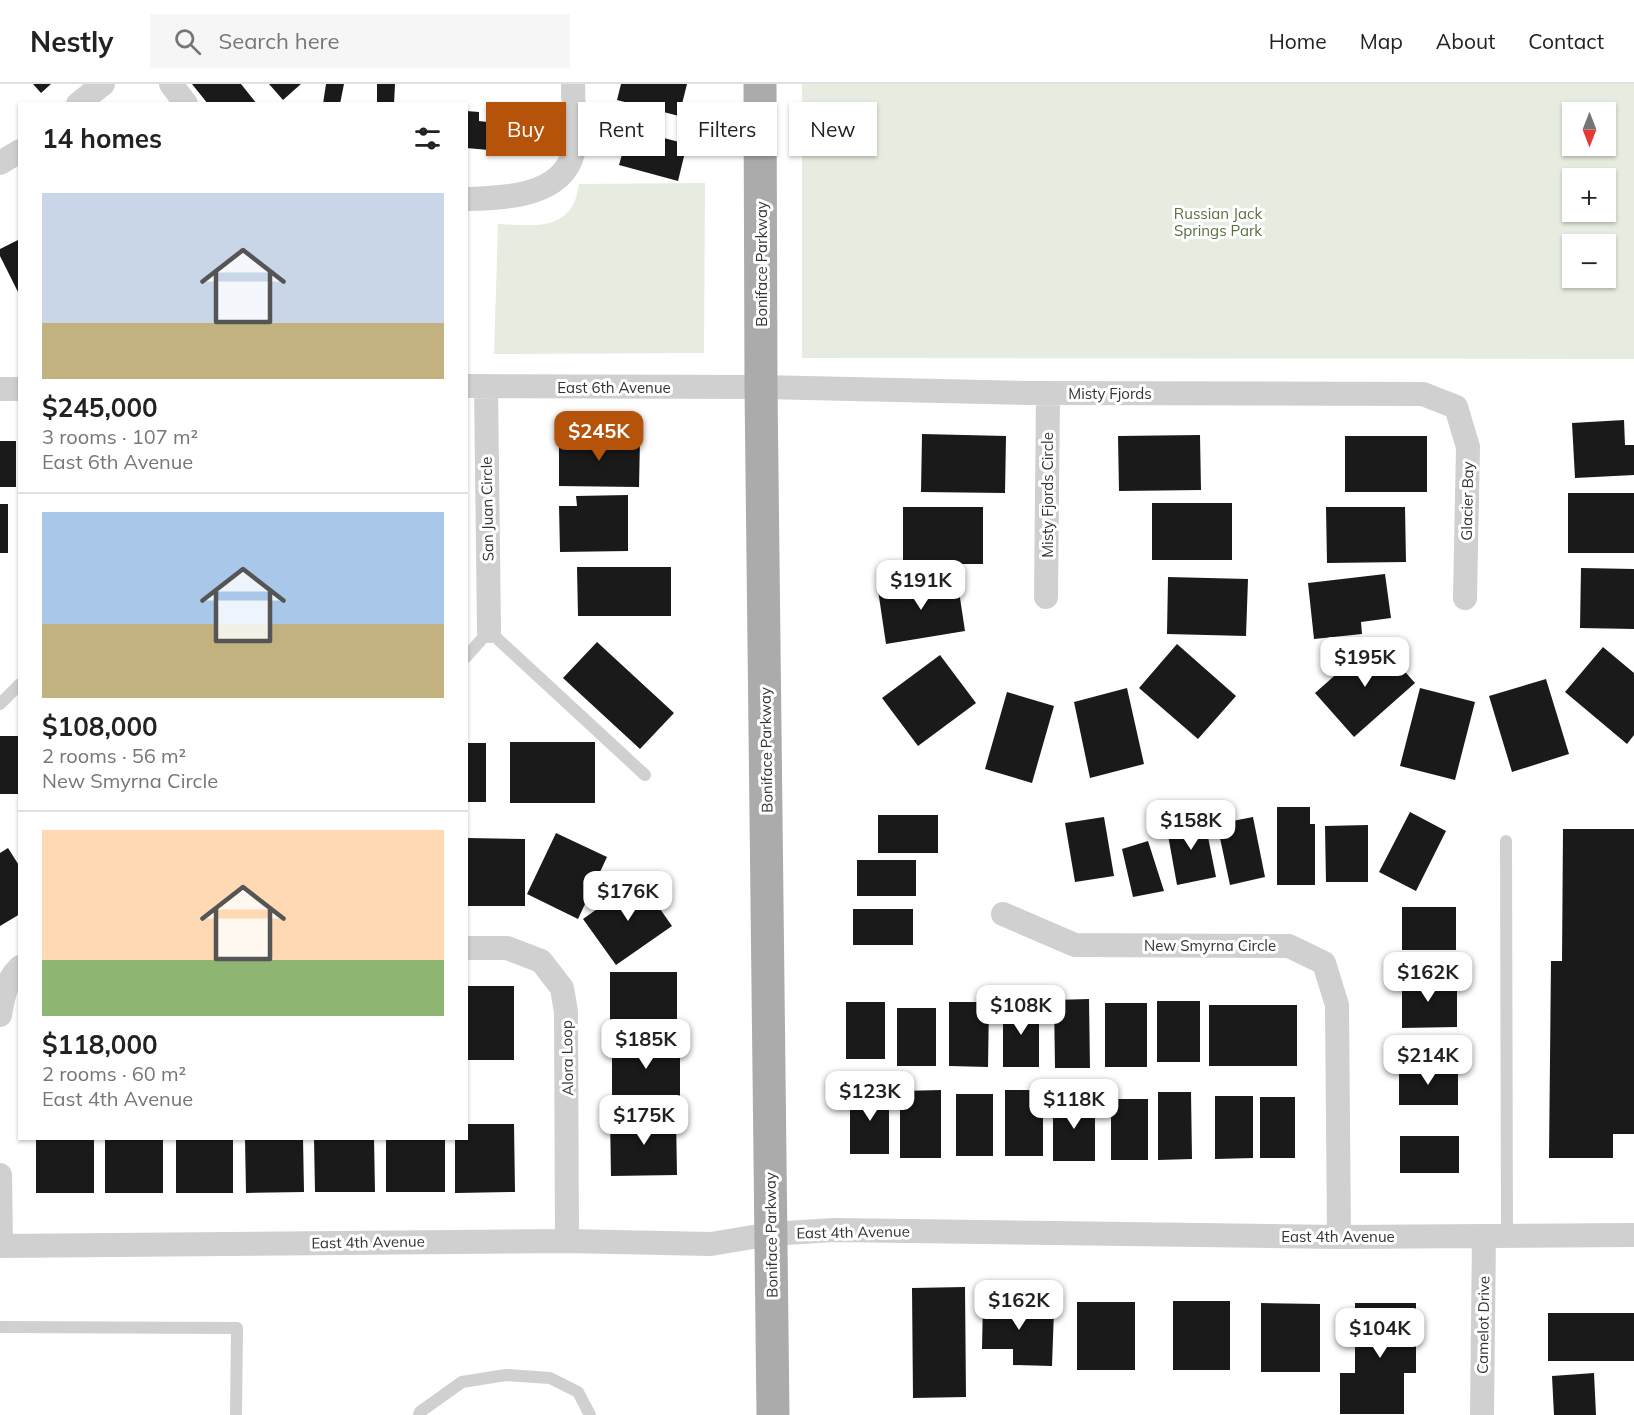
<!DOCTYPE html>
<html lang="en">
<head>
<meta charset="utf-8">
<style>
  :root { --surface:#fff; --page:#f6f6f6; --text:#222; --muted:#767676; --line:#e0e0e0; --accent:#b45309 }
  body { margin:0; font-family:Mulish,sans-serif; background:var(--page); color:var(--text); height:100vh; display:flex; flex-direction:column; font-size:22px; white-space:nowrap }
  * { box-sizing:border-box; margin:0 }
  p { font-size:20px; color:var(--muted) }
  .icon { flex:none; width:33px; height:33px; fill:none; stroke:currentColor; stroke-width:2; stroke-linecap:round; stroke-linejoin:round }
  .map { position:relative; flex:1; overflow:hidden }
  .sheet { position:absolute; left:18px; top:18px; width:450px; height:1038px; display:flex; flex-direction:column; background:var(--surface); border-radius:0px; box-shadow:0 2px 4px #0004 }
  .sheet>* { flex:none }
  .hud { position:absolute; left:486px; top:18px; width:570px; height:54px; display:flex; gap:12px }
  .needle { width:39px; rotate:180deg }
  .controls { position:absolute; left:1562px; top:18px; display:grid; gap:12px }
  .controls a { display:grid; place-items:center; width:54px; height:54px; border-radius:0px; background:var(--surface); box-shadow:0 2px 4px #0004; font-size:30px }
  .price { position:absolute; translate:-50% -51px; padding:0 14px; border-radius:12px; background:#fff; color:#222; font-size:20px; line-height:39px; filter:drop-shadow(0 2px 3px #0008) }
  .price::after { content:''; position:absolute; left:50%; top:36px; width:18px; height:14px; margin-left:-9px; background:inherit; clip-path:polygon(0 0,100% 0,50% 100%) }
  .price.active { background:var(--accent); color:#fff }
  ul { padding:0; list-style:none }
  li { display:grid; align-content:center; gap:12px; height:318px; padding:0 24px }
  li+li { border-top:2px solid var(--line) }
  li span { display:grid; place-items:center; height:186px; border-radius:0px; color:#555 }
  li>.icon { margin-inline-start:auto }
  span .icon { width:108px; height:108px; fill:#fffc; stroke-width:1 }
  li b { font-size:26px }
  h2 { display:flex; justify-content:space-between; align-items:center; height:72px; padding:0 24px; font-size:26px }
  .chip { padding:0 21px; border-radius:0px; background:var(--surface); box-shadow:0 2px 4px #0004; font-size:21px; line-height:54px }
  .chip.active { background:var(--accent); color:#fff }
  header { display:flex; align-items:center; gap:36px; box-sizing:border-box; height:84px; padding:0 30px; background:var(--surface); border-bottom:2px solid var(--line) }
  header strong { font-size:28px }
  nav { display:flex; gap:33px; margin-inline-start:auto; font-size:21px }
  .search { width:420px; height:54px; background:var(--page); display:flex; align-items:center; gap:15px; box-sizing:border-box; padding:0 21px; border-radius:0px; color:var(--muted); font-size:22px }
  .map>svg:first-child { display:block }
  .green { fill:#e6ecdf; fill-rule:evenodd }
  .building { fill:#1a1a1a }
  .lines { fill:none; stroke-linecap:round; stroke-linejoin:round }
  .lane { stroke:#d0d0d0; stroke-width:12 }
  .street { stroke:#d0d0d0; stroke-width:24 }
  .primary { stroke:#ababab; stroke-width:33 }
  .labels { text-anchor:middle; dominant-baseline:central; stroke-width:6; stroke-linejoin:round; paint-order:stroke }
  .park-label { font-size:15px; fill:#56703f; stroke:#fff }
  .street-label { font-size:15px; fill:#333; stroke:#fff }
</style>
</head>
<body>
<header>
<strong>Nestly</strong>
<div class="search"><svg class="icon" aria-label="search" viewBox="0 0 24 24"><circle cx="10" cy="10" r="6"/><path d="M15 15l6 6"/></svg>Search here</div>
<nav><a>Home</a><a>Map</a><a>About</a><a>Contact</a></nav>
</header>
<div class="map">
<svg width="1634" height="1331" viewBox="0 0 1634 1331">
  <rect width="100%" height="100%" fill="#fff"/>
  <path class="green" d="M802,0H1634V275L802,274ZM1605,28V62H1572V28ZM1605,94V128H1572V94ZM1572,160H1605V194H1572Z
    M705,99L704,269L494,270L498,140C535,142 573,148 579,100Z"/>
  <path class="building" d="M33,0H51L41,9Z
    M192,0H241L257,20H208Z
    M269,0H301L283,16Z
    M326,0H344L340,20H323Z
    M377,0H395L394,20H377Z
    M621,0H687L679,32L617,16Z
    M466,27L479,28V37L504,40L502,58L490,56L489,66L466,64Z
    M629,45L687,60L678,97L619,81Z
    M20,155V212L0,172V165Z
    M1624,336L1625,361H1634V391L1575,394L1572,339Z
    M922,350L1006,352L1005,409L921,408Z
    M1200,351L1201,406L1119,407L1118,352Z
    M1345,352H1427V408H1345Z
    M559,354L640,355L639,403L559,402Z
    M0,357H16V403H0Z
    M1568,409H1634V469H1568Z
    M628,411V467L560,468L559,422H577L576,412Z
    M1152,419H1232V476H1152Z
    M0,420H8V469H0Z
    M903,423H983V480H903Z
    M1326,423H1405L1406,478L1327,479Z
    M577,483H671V532H578Z
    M1581,484L1634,485V545L1580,544Z
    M1385,490L1391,534L1361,538L1362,550L1314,555L1308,499Z
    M1168,493L1248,495L1246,552L1167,550Z
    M957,494L965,547L886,560L878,506Z
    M1376,555L1415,599L1354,653L1315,609Z
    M597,558L674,629L640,665L563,594Z
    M1177,560L1236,612L1198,655L1139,604Z
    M1603,563L1634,589V651L1627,660L1565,608Z
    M940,571L976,619L918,662L882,614Z
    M1546,595L1569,670L1512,688L1489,612Z
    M1127,604L1144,680L1090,694L1074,618Z
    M1420,604L1475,618L1455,696L1400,682Z
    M1007,608L1054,622L1032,699L985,685Z
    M0,652H20V710H0Z
    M510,658H595V719H510Z
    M466,659H486V718H466Z
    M1277,723H1310V740H1315V801H1277Z
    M1410,728L1446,747L1416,807L1379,788Z
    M878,731H938V769H878Z
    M1104,733L1114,792L1075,798L1065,739Z
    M1204,733L1216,793L1177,801L1166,740Z
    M1253,733L1265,793L1230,801L1217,740Z
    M1368,741V798H1326L1325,742Z
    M1563,745H1634V1050H1613V1074H1549L1551,877H1562Z
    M556,749L607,773L578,835L527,810Z
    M467,754L525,755V822H467Z
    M1148,757L1164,807L1133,813L1122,765Z
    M8,764L20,783V830L0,842V769Z
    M857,776H916V812H857Z
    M639,795L672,842L616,881L583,835Z
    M1402,823H1456V866H1402Z
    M853,825H913V861H853Z
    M610,888H677V948H610Z
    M1402,889H1422V897H1457V943L1402,944Z
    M466,902H514V976H466Z
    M1089,915L1090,984H1055L1054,916Z
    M1157,917H1200V978H1157Z
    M846,918H885V975H846Z
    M949,918H989L988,983L949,982Z
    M1105,919H1147V983H1105Z
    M1003,921H1039V983H1003Z
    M1209,921H1297V982H1209Z
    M897,924H936V982H897Z
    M612,957H680V1015H612Z
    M1399,983H1458V1021H1399Z
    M941,1006V1074H900V1007Z
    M1005,1006H1043V1072H1005Z
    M850,1007H889V1070H850Z
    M1158,1008H1191L1192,1075L1158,1076Z
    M956,1010H993V1072H956Z
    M1215,1012H1253V1074L1215,1075Z
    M1260,1013H1295V1074H1260Z
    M1053,1014H1095V1077H1053Z
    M1111,1015H1148V1076H1111Z
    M676,1031L677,1091L611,1092L610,1032Z
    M466,1040H514L515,1108L455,1109V1054H466Z
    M1400,1052H1459V1089H1400Z
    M36,1054H94V1109H36Z
    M105,1054H163V1109H105Z
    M176,1054H233V1109H176Z
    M245,1054H303L304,1108L246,1109Z
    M314,1054H374L375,1108H315Z
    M386,1054H445V1108H386Z
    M965,1203L966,1313L913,1314L912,1204Z
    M983,1215L1025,1216V1225L1054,1226L1052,1282L1013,1281V1265H982Z
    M1173,1217H1230V1286H1173Z
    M1077,1218H1135V1286H1077Z
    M1261,1219L1320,1220V1288H1261Z
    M1355,1219H1416V1289H1404V1330H1340V1289H1355Z
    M1548,1229H1634V1277H1548Z
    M1594,1289L1596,1331H1554L1552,1292Z"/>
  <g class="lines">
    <path class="lane" d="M466,573L489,547L645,691
      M0,620L20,600
      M1506,757L1507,1152
      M0,1243L237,1244L236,1331
      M419,1331L420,1328L462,1298L506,1291L550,1294L578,1308L590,1331"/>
    <path class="street" d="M171,0L186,20
      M78,20L103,0
      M0,79L20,67
      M466,115C503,114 562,113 573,69C576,54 573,18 573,0
      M466,302L761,303L1029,309L1423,310L1456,323L1468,363L1465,514
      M486,302L489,547
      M0,305H20
      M1046,513L1048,309
      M1003,830L1075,861L1289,862L1324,879L1337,921L1339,1153
      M466,864H507L541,877L562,904L566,928L567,1157
      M0,931C3,913 6,897 20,883
      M0,1091L1,1162
      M0,1162L567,1157L711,1160L771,1150L834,1146L1339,1153L1634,1151
      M1482,1331L1484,1152"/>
    <path class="primary" d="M760,0L761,303L773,1331"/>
  </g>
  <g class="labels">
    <g class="park-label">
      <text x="1218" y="129">Russian Jack<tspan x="1218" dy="17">Springs Park</tspan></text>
    </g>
    <g class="street-label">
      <text transform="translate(761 180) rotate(-90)">Boniface Parkway</text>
      <text x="614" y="303">East 6th Avenue</text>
      <text x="1110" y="309">Misty Fjords</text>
      <text transform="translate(1047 411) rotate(-90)">Misty Fjords Circle</text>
      <text transform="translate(1467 417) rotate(-89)">Glacier Bay</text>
      <text transform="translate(487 425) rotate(-91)">San Juan Circle</text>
      <text transform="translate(766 666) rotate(-91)">Boniface Parkway</text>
      <text x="1210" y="861">New Smyrna Circle</text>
      <text transform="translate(567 974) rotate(-91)">Alora Loop</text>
      <text transform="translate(853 1148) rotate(-1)">East 4th Avenue</text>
      <text transform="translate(771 1151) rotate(-91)">Boniface Parkway</text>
      <text x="1338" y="1152">East 4th Avenue</text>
      <text transform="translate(368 1158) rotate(-1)">East 4th Avenue</text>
      <text transform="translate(1483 1241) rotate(-89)">Camelot Drive</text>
    </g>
  </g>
</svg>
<div class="controls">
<a><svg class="needle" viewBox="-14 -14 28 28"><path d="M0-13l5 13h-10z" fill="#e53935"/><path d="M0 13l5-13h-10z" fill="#767676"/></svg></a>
<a>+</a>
<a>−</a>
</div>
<b class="price active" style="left:599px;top:378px">$245K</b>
<b class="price" style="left:921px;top:527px">$191K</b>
<b class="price" style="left:1365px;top:604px">$195K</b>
<b class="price" style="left:1191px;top:767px">$158K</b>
<b class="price" style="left:628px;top:838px">$176K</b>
<b class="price" style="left:1428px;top:919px">$162K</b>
<b class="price" style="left:1021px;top:952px">$108K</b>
<b class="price" style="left:646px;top:986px">$185K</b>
<b class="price" style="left:1428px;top:1002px">$214K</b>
<b class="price" style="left:870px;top:1038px">$123K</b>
<b class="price" style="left:1074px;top:1046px">$118K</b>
<b class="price" style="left:644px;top:1062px">$175K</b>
<b class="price" style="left:1019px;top:1247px">$162K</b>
<b class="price" style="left:1380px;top:1275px">$104K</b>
<div class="hud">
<a class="chip active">Buy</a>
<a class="chip">Rent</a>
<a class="chip">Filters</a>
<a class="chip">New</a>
</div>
<section class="sheet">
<h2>14 homes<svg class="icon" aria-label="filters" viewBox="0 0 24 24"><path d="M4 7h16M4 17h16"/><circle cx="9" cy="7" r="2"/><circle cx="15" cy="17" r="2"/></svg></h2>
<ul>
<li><span style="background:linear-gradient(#c9d6e8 70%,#c2b280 0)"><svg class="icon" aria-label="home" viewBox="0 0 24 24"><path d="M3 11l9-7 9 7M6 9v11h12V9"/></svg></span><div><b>$245,000</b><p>3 rooms · 107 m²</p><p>East 6th Avenue</p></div></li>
<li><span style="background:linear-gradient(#a9c7e8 60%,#c2b280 0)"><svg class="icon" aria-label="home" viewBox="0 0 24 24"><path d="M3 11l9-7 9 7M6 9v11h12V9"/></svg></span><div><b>$108,000</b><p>2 rooms · 56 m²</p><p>New Smyrna Circle</p></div></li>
<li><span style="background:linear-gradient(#ffd9b3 70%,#8fb573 0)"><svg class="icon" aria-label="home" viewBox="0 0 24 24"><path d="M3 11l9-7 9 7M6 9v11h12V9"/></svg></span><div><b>$118,000</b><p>2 rooms · 60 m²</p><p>East 4th Avenue</p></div></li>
</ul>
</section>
</div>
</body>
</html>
